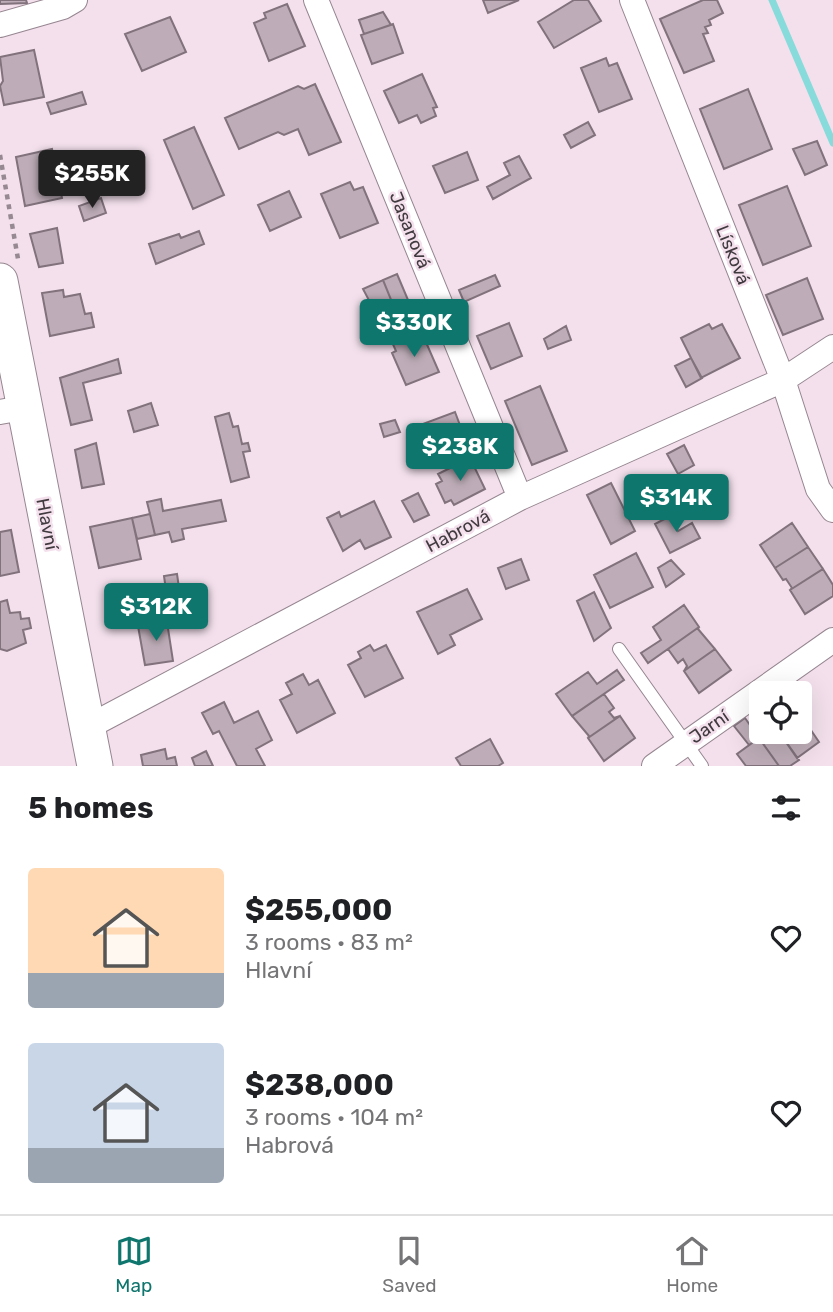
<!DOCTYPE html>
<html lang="en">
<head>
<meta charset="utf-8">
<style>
  :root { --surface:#fff; --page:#f6f6f6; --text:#202124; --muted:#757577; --line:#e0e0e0; --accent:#0f766e }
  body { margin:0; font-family:Rubik,sans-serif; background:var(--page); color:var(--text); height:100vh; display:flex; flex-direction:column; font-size:26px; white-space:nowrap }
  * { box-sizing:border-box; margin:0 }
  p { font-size:23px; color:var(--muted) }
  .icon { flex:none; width:38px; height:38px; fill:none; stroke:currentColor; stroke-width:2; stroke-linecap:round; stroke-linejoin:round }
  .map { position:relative; height:766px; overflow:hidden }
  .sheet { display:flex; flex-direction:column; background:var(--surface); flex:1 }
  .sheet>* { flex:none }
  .fabs { position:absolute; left:749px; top:681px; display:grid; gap:14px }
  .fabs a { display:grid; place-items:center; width:63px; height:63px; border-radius:7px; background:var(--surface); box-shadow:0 7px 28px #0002; font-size:35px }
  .price { position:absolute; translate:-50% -60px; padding:0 16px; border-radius:7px; background:var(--accent); color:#fff; font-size:23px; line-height:46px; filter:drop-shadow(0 2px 4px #0008) }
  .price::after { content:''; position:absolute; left:50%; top:42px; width:21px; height:16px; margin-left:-10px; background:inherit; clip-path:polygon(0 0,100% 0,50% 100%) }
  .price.selected { background:#222; color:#fff }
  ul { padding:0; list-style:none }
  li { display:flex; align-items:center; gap:21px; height:175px; padding:0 28px }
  li span { display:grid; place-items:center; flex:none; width:196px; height:140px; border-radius:7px; color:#555 }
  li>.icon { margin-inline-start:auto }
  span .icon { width:84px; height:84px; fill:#fffc; stroke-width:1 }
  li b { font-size:30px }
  h2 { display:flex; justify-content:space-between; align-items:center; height:84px; padding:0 28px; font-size:30px }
  .tabs { display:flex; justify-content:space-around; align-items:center; height:98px; border-top:2px solid var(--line); background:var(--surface); font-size:19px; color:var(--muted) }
  .tabs a { display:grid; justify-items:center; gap:4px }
  .tabs .selected { color:var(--accent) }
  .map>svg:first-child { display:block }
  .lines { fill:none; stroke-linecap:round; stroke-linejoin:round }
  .stream { stroke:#88dbdb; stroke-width:7 }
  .building { fill:#beadb8; stroke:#81727c; stroke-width:2 }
  .lane-casing { stroke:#968690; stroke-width:14 }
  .street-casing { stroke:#968690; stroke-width:26 }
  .secondary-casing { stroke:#968690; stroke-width:37 }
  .path { stroke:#968991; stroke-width:4.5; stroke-dasharray:5 5; stroke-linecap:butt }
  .lane { stroke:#fff; stroke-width:12 }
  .street { stroke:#fff; stroke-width:24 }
  .secondary { stroke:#fff; stroke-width:35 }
  .labels { text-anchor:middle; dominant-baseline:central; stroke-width:5; stroke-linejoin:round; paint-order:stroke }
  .street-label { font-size:18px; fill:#413a3f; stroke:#f3e0ec }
</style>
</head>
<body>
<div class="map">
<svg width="833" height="766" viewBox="0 0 833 766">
  <rect width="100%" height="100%" fill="#f3e0ec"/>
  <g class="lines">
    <path class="stream" d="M772,0L833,143"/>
  </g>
  <path class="building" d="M0,0H26L27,3L0,4Z
    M483,0H519L488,13Z
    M574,0H588L601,21L554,48L538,22Z
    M703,0H717L723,13L709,20L711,25L705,27L708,33L703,34L714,61L684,73L660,19Z
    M287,4L305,46L269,61L254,23L266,18L264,13Z
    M383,12L391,25L364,34L359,20Z
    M170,17L186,52L142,71L125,34Z
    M393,24L403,53L372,64L361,35Z
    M34,50L44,97L4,105L0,86L3,81L0,57Z
    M606,58L609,66L617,63L632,99L599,112L581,68Z
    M422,74L437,107L433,108L436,116L421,123L417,115L399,123L384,91Z
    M315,84L341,142L309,155L298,129L284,135L278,132L239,149L225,118L298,86L304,89Z
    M748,89L772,149L724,169L700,109Z
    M82,92L86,104L51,114L47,103Z
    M588,122L595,135L571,148L564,135Z
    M194,127L224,195L193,209L164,140Z
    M817,141L827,165L805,175L793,149Z
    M52,149L62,198L25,206L16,157Z
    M467,152L478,180L445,193L433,166Z
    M519,156L531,178L493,199L487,187L510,175L504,163Z
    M350,182L354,190L363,187L378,223L340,238L321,194Z
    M787,186L811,246L763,265L739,205Z
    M289,191L301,217L270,231L258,205Z
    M101,198L106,213L84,221L79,206Z
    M57,228L63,263L39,267L30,234Z
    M199,231L204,244L156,264L149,244L179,234L181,238Z
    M397,274L411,307L393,315L390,308L394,307L383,280Z
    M495,275L500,286L464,302L459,290Z
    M807,278L823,319L783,335L766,295Z
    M383,280L394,307L390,308L393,315L380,321L363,289Z
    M63,290L64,297L80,294L85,314L91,313L94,327L50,336L42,293Z
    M509,323L522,356L491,369L477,336Z
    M709,324L712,329L722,324L740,358L701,378L681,338Z
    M566,326L571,340L548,349L544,339Z
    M418,332L422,341L425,340L439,372L406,385L392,353L396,351L392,342Z
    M691,358L702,378L686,387L675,366Z
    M118,359L121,373L83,383L92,420L71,425L60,378Z
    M540,386L567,451L532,465L505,401Z
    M151,403L158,425L134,432L128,411Z
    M455,412L461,428L427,441L420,425Z
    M229,413L233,427L238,426L242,444L248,443L250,451L243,452L249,477L231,482L215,417Z
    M395,420L400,432L384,437L380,424Z
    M96,443L104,484L82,488L75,450Z
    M684,445L694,465L678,474L667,454Z
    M470,458L485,489L454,505L451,500L445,503L436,484L442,481L438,474Z
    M611,483L635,531L611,544L587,495Z
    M418,493L429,515L414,522L402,501Z
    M161,499L163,511L221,500L226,521L182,529L184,539L172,542L169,532L155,535L150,514L147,502Z
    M374,501L391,537L365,549L360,540L343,551L327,518L339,512L341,517Z
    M150,514L155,535L137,539L132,518Z
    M670,516L678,531L692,523L700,538L670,553L655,524Z
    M132,518L141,559L99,568L90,527Z
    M792,523L808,547L775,568L760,545Z
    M11,530L19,572L0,576V532Z
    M808,547L823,569L790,590L792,588L786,579L783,580L775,568Z
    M636,553L653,587L610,608L594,575Z
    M521,559L529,580L506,589L498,568Z
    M671,560L684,574L666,587L658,568Z
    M823,569L833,585V596L805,614L790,590Z
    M177,574L183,616L170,618L164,576Z
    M467,589L482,619L450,635L455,645L438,654L417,612Z
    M594,592L611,628L594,641L577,601Z
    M7,600L10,613L20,612L21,619L29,618L31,628L23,630L26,643L7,651L0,649V602Z
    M684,605L699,627L648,663L641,653L661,640L653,627Z
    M167,622L173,661L145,665L138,626Z
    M699,627L698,629L715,649L684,671L687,666L683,659L678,663L668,649Z
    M370,645L374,651L386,645L403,678L365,697L348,665L361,658L358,652Z
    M715,649L731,670L699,693L684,671Z
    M617,670L624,680L572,716L556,694L588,672L597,684Z
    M303,674L309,685L318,680L335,713L297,733L280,700L292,694L286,683Z
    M604,694L614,708L609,712L614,718L620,716L588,738L589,736L572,716Z
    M224,702L234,723L258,711L272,740L256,749L265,766H237L219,731L213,734L202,713Z
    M800,714L819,742L797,758L779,732H800Z
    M620,716L635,738L604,761L588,738Z
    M745,718L759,738L749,745L734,726Z
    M768,732H779L799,760L790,766H779L759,738Z
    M759,738L779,766H746L737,754Z
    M490,739L503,763L498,766H461L456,758Z
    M165,749L167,759L175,757L177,766H143L141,755Z
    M206,751L213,766H195L192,758Z"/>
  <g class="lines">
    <defs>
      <path id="lane" d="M619,649L702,766"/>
      <path id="street" d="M316,0L520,498
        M632,0L783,380L818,489L833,510
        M0,25L63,7L75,0
        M0,412L23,408
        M88,727L520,498L783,380L833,347
        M654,766L833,640"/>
      <path id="secondary" d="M0,281L95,766"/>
    </defs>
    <use href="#lane" class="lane-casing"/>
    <use href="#street" class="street-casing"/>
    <use href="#secondary" class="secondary-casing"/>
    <path class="path" d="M0,155L18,259"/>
    <use href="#lane" class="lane"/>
    <use href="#street" class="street"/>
    <use href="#secondary" class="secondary"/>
  </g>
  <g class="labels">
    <g class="street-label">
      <text transform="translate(410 230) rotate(68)">Jasanová</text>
      <text transform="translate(733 255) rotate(68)">Lísková</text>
      <text transform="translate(47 524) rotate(79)">Hlavní</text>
      <text transform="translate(458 531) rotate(-28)">Habrová</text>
      <text transform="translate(709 727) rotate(-35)">Jarní</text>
    </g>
  </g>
</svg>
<div class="fabs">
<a><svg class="icon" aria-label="locate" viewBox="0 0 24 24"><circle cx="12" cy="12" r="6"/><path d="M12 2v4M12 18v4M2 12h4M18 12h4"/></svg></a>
</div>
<b class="price selected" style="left:92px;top:210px">$255K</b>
<b class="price" style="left:414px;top:359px">$330K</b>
<b class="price" style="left:460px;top:483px">$238K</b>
<b class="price" style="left:676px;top:534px">$314K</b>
<b class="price" style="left:156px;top:643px">$312K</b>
</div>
<section class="sheet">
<h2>5 homes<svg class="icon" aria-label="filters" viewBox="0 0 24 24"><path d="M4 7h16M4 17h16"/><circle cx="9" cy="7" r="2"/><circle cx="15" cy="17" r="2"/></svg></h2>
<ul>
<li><span style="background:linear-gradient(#ffd9b3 75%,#9aa5b1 0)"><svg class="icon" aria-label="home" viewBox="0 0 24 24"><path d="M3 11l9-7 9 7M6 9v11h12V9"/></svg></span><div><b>$255,000</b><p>3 rooms · 83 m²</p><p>Hlavní</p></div><svg class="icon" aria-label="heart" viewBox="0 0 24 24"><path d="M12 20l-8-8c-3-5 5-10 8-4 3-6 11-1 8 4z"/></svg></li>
<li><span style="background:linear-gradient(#c9d6e8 75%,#9aa5b1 0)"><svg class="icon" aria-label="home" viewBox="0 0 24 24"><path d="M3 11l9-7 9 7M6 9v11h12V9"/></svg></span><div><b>$238,000</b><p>3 rooms · 104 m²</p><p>Habrová</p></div><svg class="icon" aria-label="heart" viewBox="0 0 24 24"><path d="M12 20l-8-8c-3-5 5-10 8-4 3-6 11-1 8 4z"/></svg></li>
</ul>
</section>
<nav class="tabs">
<a class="selected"><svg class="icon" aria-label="map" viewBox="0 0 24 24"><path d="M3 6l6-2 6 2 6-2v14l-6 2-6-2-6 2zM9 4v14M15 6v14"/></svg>Map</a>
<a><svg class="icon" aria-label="saved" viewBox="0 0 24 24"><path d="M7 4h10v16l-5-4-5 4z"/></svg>Saved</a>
<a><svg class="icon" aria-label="home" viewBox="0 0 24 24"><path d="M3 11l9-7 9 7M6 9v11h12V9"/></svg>Home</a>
</nav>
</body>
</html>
